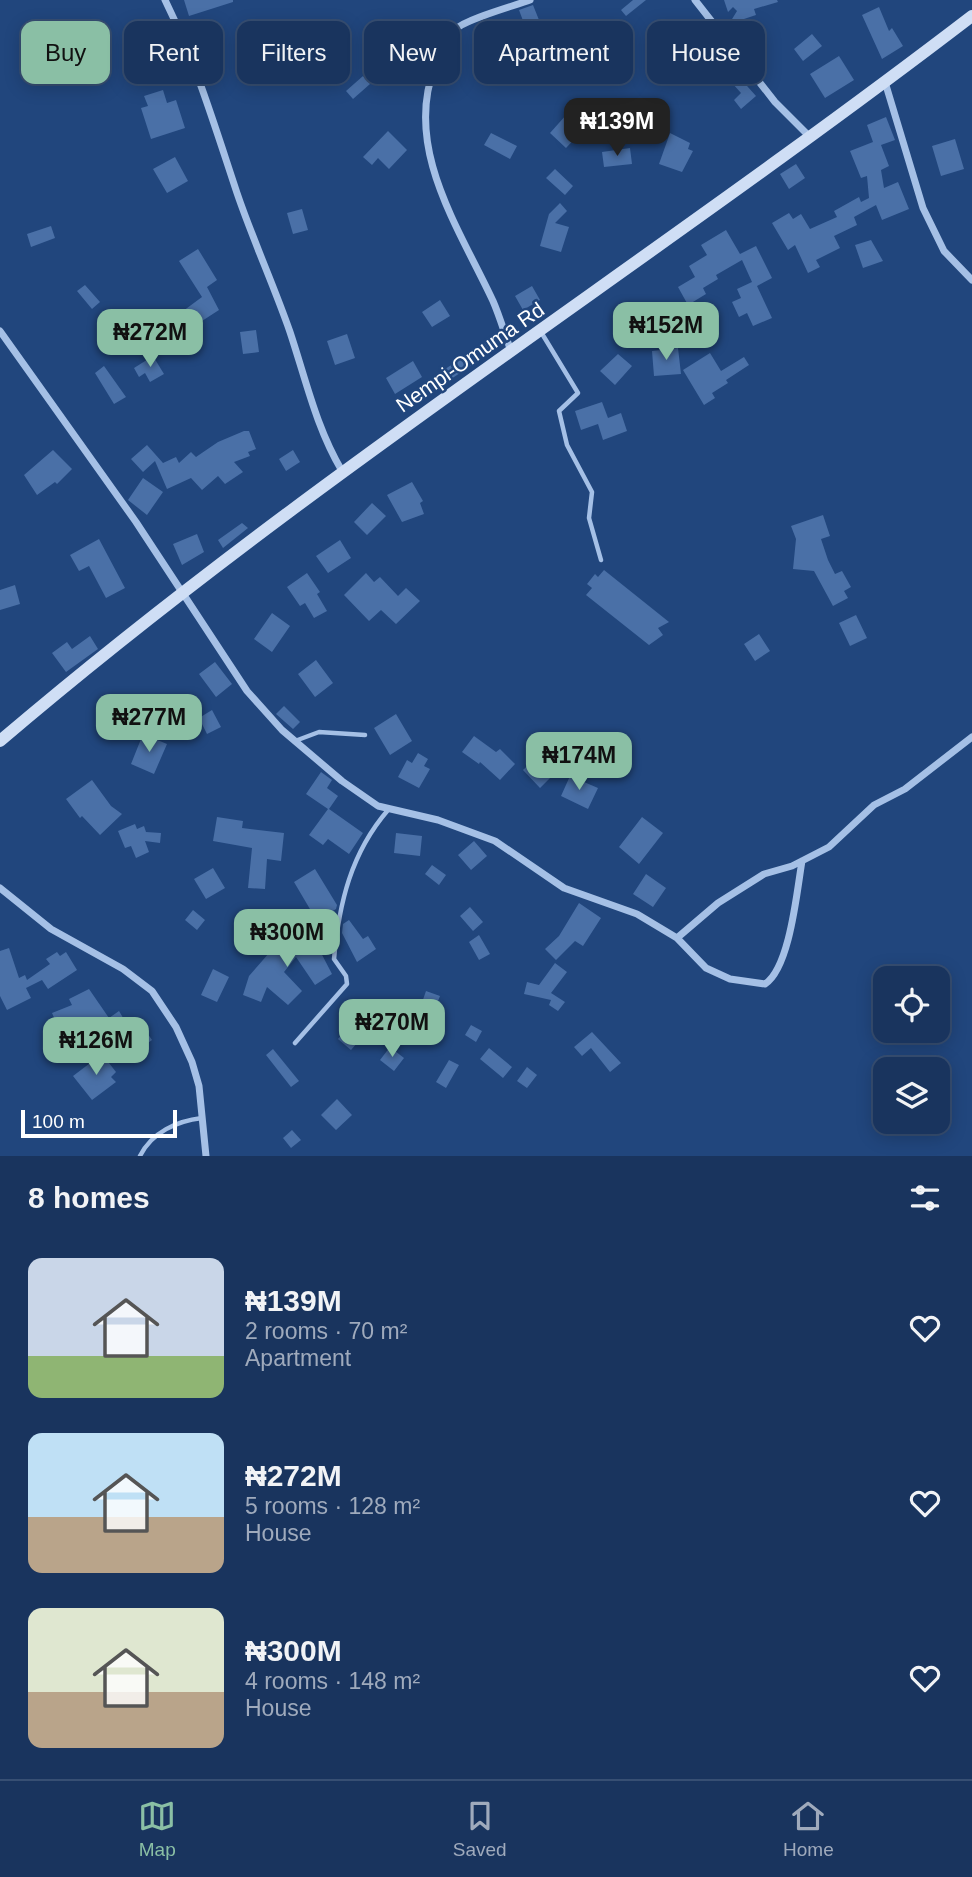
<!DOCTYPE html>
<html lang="en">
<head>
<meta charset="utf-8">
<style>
  :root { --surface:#19345e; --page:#223c64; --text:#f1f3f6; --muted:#9faabc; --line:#374f73; --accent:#8abfa5 }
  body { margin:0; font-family:Helvetica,sans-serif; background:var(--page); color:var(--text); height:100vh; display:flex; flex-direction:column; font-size:26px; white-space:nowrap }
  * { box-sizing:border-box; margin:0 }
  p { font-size:23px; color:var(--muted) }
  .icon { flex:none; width:38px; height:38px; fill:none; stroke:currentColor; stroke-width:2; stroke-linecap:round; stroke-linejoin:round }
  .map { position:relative; height:1156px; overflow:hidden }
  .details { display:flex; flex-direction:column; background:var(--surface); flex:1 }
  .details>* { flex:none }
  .top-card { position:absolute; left:21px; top:21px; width:931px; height:63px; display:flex; gap:14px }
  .controls { position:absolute; left:873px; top:966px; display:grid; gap:14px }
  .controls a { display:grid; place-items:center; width:77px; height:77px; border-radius:14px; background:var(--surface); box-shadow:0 4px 18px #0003,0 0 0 2px var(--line); font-size:35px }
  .scale { position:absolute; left:21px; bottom:18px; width:156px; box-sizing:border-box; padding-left:7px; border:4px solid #fff; border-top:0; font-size:19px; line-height:24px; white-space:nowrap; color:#fff; -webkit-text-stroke:5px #21467d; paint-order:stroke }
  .price { position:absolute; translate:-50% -60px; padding:0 16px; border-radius:14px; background:var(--accent); color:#111; font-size:23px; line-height:46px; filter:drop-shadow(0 2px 4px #0008) }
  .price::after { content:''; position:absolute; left:50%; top:42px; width:21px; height:16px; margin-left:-10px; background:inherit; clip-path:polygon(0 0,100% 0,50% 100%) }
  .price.selected { background:#222; color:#fff }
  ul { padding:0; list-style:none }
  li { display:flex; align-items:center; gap:21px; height:175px; padding:0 28px }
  li span { display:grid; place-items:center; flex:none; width:196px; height:140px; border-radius:14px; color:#555 }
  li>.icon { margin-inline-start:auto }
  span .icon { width:84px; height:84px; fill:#fffc; stroke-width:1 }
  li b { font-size:30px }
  h2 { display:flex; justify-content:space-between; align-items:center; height:84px; padding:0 28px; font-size:30px }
  .tag { padding:0 24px; border-radius:14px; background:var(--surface); box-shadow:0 4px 18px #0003,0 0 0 2px var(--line); font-size:24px; line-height:63px }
  .tag.selected { background:var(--accent); color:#111 }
  .tabs { display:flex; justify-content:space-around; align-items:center; height:98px; border-top:2px solid var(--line); background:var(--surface); font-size:19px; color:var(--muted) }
  .tabs a { display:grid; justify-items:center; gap:4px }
  .tabs .selected { color:var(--accent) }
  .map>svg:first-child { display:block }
  .building { fill:#4a70a7 }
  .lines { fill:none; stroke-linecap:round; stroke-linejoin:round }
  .lane { stroke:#a5c0e6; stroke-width:4.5 }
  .street { stroke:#a5c0e6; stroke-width:7 }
  .secondary { stroke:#cfdef5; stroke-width:12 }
  .labels { text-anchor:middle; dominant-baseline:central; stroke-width:5; stroke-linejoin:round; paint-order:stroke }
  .street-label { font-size:21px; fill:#fff; stroke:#21467d }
</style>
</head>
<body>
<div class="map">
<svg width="972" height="1156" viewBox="0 0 972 1156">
  <rect width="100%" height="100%" fill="#21467d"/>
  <path class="building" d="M184,0H233V2L189,16Z
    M633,0H646L626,16L621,10Z
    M724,0H777L778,2L754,9L756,15L729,24L737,11L733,7L728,12Z
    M533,5L539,20L525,26L519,10Z
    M879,7L889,31L892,28L903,46L882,59L862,15Z
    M592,19L600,32L557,63L545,47L569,29L571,33Z
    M692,28L702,38L692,48L682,38Z
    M812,34L822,46L803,61L794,49Z
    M718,40L731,56L720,72L703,60Z
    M421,53L430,62L429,66L412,83L394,66L407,54L414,61Z
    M282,54L290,73L275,80L266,61Z
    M839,56L854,80L825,98L810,74Z
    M363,76L370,84L353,99L346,91Z
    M739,77L756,96L741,109L734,100L741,93L732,83Z
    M163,90L167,103L176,100L185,128L151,139L141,108L148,106L144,96Z
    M567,114L583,130L566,148L550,133Z
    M886,117L895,140L881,145L889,166L881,170L884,188L898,182L909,209L882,220L876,205L854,217L857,225L834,236L840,248L816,260L820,267L808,273L795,245L788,250L772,223L789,213L793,219L801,214L810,229L837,217L834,211L859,197L861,202L869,198L867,176L861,178L850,151L873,142L867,125Z
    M388,131L407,150L389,169L378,158L372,165L363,157Z
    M491,133L517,146L510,159L484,145Z
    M670,133L690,143L688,149L693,151L682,172L659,164Z
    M955,139L964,169L941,176L932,146Z
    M630,148L632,164L604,167L602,152Z
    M175,157L188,181L167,193L153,169Z
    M796,164L805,178L789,189L780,174Z
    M555,169L573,186L565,195L546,178Z
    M560,203L567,211L555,223L569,227L561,252L540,246L549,214Z
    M302,209L308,230L293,234L287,213Z
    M51,226L55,238L31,247L27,234Z
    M726,230L740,254L756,246L772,278L757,286L772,318L753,326L747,313L739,317L732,302L741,298L737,289L752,282L742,260L716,275L718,279L703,288L706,294L688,305L678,287L695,277L689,266L707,255L701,245Z
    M871,240L883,261L863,268L855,245Z
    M198,249L217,280L207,287L219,310L188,330L179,314L202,297L179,261Z
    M85,285L100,302L92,309L77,291Z
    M532,286L540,300L523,310L515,296Z
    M440,300L450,316L432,327L422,312Z
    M642,303L658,319L639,339L623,323Z
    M256,330L259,352L243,354L240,332Z
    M347,334L355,358L335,365L327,341Z
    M499,334L502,345L445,383L439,373Z
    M678,348L681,374L654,376L652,351Z
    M710,353L721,371L744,357L749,365L726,380L728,383L712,393L715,398L704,405L683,370Z
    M618,354L632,366L615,385L600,371Z
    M153,356L164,374L150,382L145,373L139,377L134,368Z
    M413,361L422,377L395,394L386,378Z
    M104,366L126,397L114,404L95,373Z
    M602,402L608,418L621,413L627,431L603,440L598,424L581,430L575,411Z
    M244,431H249L256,449L248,452L250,456L234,462L243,472L225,484L218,476L202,490L191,478L167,489L155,461L143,472L131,459L147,445L163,463L176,457L179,463L191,452L196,457L218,442Z
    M53,450L72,469L57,484L55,482L37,495L24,475Z
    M293,450L300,462L286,471L279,459Z
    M143,478L163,492L147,515L128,500Z
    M412,482L423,501L420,503L424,514L402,522L387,495Z
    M372,503L386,516L367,535L354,522Z
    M823,515L830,536L821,539L828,560L835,574L842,571L851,587L844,591L848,598L833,606L814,571L793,569L796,539L791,526Z
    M242,523L248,528L223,548L218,540Z
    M197,534L204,552L182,565L173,544Z
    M99,539L125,588L106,598L89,566L79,571L70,555Z
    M340,540L351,558L328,573L316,556Z
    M604,570L669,622L658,628L663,635L649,645L586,595L592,588L587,584L595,574L598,577Z
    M307,573L320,592L317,594L327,611L314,618L305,603L300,606L287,587Z
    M366,573L374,582L380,577L398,596L406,588L420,601L396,624L381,610L369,621L344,595Z
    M15,585L20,604L0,610V590Z
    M272,613L290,626L272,652L254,639Z
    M856,615L867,638L850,646L839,623Z
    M759,634L770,651L755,661L744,644Z
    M90,636L98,649L66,672L52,653L67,642L72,649Z
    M316,660L333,683L315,697L298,674Z
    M215,662L232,684L216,697L199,674Z
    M284,706L300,722L293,729L276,714Z
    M212,710L221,727L207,734L199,718Z
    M396,714L412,741L390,755L374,728Z
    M143,734L167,744L154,774L131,764Z
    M474,736L496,752L500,749L515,764L500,780L480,762L479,764L462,752Z
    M418,753L428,759L424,766L430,769L419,788L398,777L407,760L412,763Z
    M537,757L553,775L540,788L523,770Z
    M321,772L332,780L327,788L338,796L329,809L363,833L349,854L328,839L323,845L309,835L328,809L306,794Z
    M570,776L598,788L588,809L561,796Z
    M92,780L111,806L122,814L100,835L82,816L80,818L66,799Z
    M217,817L243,821L242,828L284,833L281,861L267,859L265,889L248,888L252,848L213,841Z
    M642,817L663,833L639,864L619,847Z
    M135,824L137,829L144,826L146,832L161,833L160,843L145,841L149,852L136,858L131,846L125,848L118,831Z
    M396,833L422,836L420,856L394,853Z
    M474,841L487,856L471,870L458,855Z
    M432,865L446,875L439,885L425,874Z
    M213,868L225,888L206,899L194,879Z
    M315,869L337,905L336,909L317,921L294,882Z
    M646,874L666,888L653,907L633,894Z
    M579,903L601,918L583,946L575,941L556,960L545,949L559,936Z
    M470,907L483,922L473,931L460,916Z
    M193,910L205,920L197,930L185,920Z
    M349,920L363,939L368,936L376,949L357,962L342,933L343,924Z
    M306,929L313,935L309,939L318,947L332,974L315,985L296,957L284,972L302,991L288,1005L267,987L261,1002L243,995L249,976L276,945L281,949L298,930L302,934Z
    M479,935L490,954L479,960L469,942Z
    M9,948L19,978L25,975L27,980L50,964L46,959L57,952L60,956L66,952L77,970L48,989L42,980L26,988L31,998L7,1010L0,996V951Z
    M555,963L567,972L551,993L565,1002L558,1011L549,1005L551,1000L524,994L527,982L539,985Z
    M213,969L229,977L217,1002L201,995Z
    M89,989L109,1018L119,1011L128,1026L98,1045L89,1029L65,1042L52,1013L72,1005L69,999Z
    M426,991L440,996L431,1019L418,1014Z
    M139,1021L152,1040L138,1050L125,1031Z
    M351,1024L364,1035L351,1050L338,1039Z
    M471,1025L482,1031L476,1042L465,1035Z
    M592,1032L621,1063L610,1072L591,1048L582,1056L574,1047Z
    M390,1047L404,1058L394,1071L380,1060Z
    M489,1048L512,1067L503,1078L480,1059Z
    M273,1049L299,1081L291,1087L266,1055Z
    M102,1054L116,1072L111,1077L116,1082L92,1100L73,1076Z
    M449,1060L459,1065L446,1088L436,1082Z
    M527,1067L537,1075L527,1088L517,1081Z
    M337,1099L352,1115L336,1130L321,1115Z
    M292,1130L301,1140L291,1148L283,1138Z"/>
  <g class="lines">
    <path class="lane" d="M541,332L578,393L559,411L567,445L592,492L589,518L601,560
      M295,741L319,732L365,735
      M295,1043L347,984L346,976L334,959C339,903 351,853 388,810
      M140,1156C152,1132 177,1121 202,1118"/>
    <path class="street" d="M165,0C196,63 215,127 237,193C253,240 274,286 290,332C306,380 316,427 342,471
      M695,0L775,102L810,137
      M885,82L923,208L944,251L972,280
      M0,331L136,522L247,691L282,730L342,781L378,806L438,820L495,841L564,888L637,914L677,938L706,968L730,979L765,984C790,968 797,890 802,861
      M511,351C505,335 500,317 493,301C459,228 403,148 435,66C440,52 445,39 456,29C466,19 514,6 530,0
      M0,888L51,929L123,969L152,991L176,1027L192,1062L199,1086L206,1156
      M677,938L718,903L764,874L792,866L829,847L874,805L905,789L972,737"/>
    <path class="secondary" d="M0,741C308,478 651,262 972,16"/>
  </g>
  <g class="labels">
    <g class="street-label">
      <text transform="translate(470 357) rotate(-35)">Nempi-Omuma Rd</text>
    </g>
  </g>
</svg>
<div class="controls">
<a><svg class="icon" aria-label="locate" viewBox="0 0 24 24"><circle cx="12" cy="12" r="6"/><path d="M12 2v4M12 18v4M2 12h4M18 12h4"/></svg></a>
<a><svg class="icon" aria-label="layers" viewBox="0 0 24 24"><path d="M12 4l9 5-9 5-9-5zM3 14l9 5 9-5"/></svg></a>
</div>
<div class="scale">100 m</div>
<b class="price selected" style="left:617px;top:158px">₦139M</b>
<b class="price" style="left:666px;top:362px">₦152M</b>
<b class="price" style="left:150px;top:369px">₦272M</b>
<b class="price" style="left:149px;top:754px">₦277M</b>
<b class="price" style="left:579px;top:792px">₦174M</b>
<b class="price" style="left:287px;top:969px">₦300M</b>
<b class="price" style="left:392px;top:1059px">₦270M</b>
<b class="price" style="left:96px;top:1077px">₦126M</b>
<div class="top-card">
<a class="tag selected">Buy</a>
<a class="tag">Rent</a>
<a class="tag">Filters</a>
<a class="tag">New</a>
<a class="tag">Apartment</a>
<a class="tag">House</a>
</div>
</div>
<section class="details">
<h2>8 homes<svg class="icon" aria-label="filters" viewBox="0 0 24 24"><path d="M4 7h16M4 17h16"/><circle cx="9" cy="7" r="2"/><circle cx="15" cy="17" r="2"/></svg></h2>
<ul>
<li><span style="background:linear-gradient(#c9d6e8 70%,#8fb573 0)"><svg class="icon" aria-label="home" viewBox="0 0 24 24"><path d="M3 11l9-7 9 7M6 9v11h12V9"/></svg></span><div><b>₦139M</b><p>2 rooms · 70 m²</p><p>Apartment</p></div><svg class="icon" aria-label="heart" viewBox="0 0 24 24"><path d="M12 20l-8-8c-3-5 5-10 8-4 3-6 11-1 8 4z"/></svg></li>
<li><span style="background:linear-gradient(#bfe0f5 60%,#b9a48a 0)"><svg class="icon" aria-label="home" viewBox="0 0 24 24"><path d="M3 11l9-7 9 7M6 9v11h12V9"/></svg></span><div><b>₦272M</b><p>5 rooms · 128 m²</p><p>House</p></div><svg class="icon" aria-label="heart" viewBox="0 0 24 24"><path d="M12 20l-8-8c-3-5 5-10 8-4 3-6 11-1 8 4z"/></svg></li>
<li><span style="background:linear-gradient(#dfe7d0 60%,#b9a48a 0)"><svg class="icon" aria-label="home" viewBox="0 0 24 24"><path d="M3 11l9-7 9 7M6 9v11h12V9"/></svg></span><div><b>₦300M</b><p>4 rooms · 148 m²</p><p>House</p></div><svg class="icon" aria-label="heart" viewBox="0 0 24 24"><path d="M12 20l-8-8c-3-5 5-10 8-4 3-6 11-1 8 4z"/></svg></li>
</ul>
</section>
<nav class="tabs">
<a class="selected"><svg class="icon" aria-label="map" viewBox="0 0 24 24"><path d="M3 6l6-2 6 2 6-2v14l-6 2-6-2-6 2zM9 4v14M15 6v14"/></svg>Map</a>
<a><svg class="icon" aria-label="saved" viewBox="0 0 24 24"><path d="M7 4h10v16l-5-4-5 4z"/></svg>Saved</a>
<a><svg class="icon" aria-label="home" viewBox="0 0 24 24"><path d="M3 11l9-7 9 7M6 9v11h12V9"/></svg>Home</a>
</nav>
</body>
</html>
